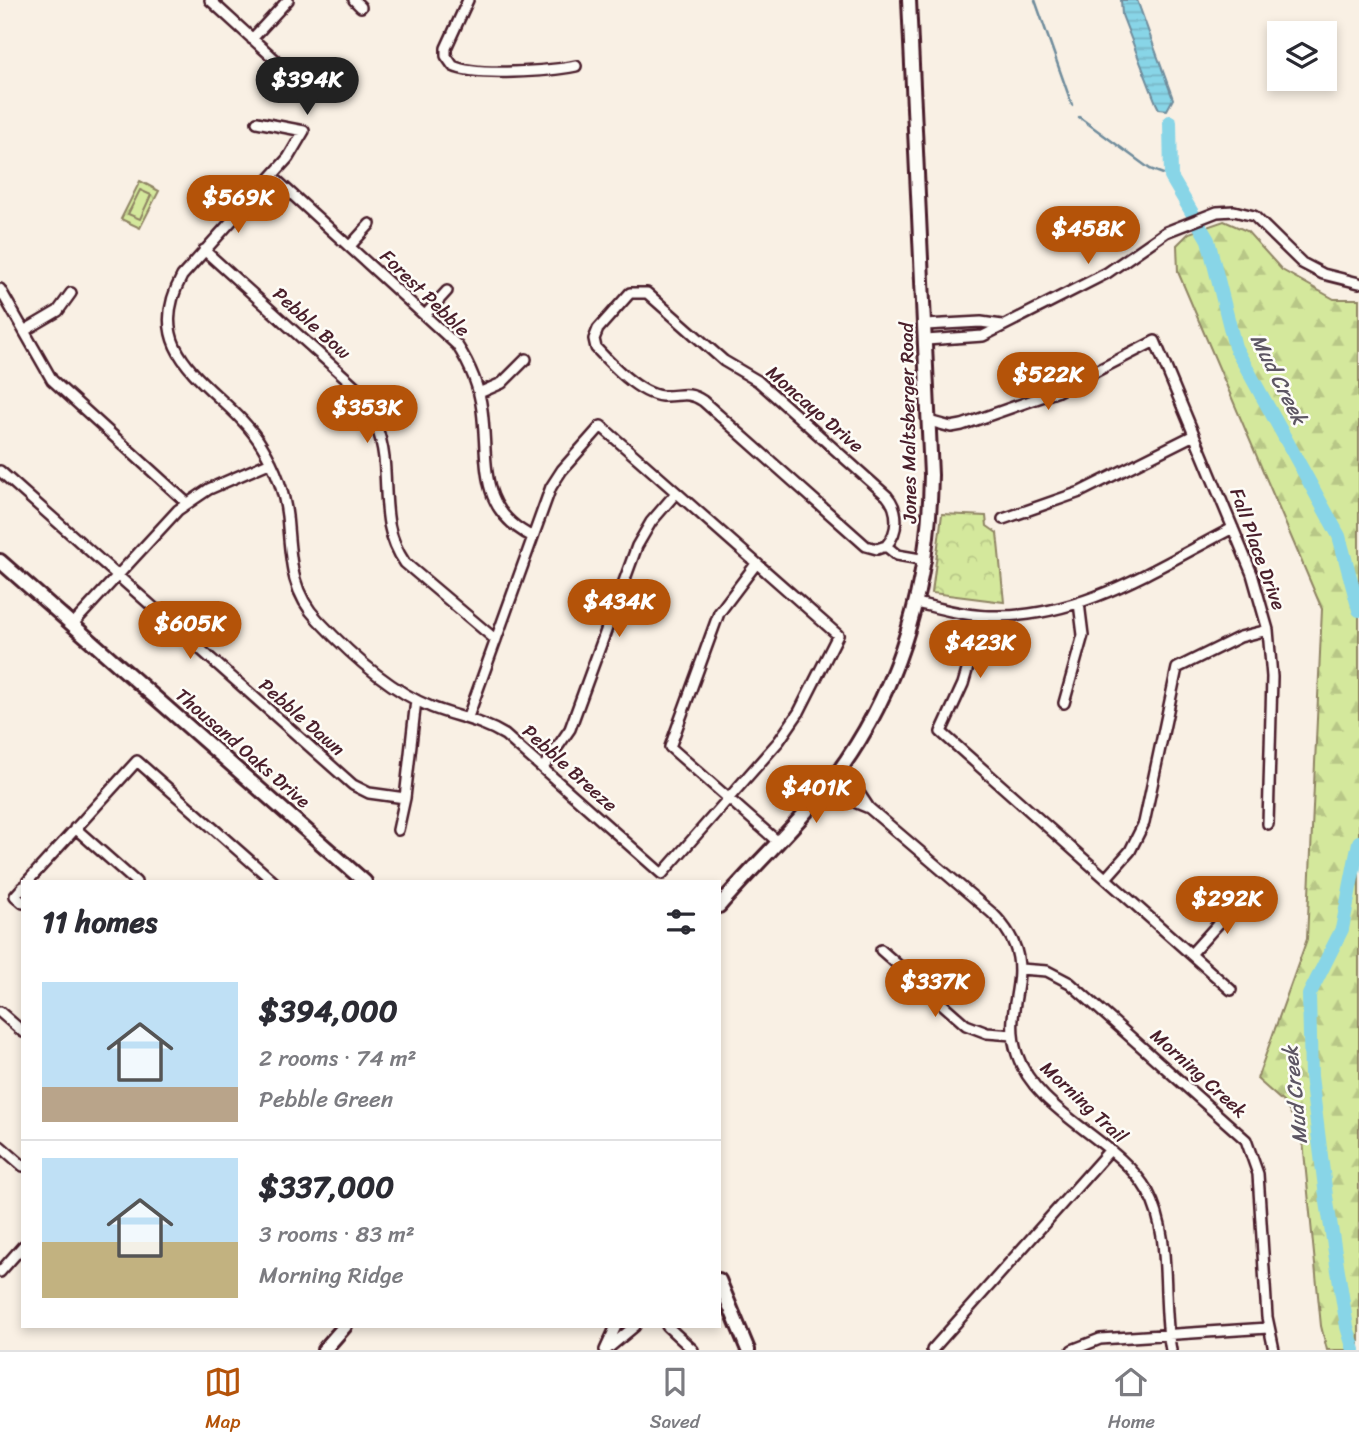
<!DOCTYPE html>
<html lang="en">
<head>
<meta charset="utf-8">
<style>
  :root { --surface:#fff; --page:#f2f2f3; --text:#2b2b33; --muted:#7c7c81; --line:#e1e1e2; --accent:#b45309 }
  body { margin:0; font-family:Sriracha,sans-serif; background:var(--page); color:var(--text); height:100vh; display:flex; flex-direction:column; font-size:26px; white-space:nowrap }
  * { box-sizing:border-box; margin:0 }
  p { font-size:23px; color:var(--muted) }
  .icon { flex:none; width:38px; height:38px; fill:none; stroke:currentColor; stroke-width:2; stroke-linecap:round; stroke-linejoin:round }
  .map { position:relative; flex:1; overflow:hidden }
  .panel { position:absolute; left:21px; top:880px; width:700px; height:448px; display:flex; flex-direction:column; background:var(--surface); border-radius:0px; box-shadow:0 4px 10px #0003 }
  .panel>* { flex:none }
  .fabs { position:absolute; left:1267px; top:21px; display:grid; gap:14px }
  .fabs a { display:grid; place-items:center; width:70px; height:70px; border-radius:0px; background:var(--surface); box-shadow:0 4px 10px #0003; font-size:35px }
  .price { position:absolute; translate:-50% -60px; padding:0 16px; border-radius:24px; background:var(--accent); color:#fff; font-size:23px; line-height:46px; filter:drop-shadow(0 2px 4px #0008) }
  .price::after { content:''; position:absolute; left:50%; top:42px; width:21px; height:16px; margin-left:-10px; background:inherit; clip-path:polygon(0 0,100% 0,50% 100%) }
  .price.selected { background:#222; color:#fff }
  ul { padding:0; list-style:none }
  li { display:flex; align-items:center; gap:21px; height:175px; padding:0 21px }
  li+li { border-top:2px solid var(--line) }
  li span { display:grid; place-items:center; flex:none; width:196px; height:140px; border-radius:0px; color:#555 }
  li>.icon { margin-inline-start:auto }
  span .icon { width:84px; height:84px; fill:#fffc; stroke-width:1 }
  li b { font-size:30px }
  h2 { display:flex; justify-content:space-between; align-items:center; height:84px; padding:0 21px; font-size:30px }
  .dock { display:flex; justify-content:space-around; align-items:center; height:98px; border-top:2px solid var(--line); background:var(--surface); font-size:19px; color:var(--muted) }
  .dock a { display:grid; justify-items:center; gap:4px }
  .dock .selected { color:var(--accent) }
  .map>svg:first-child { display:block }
  .forest { fill:url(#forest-firs); stroke:#8f8464; stroke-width:2 }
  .park { fill:url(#park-crowns); stroke:#8f8464; stroke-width:2 }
  .garden { fill:#d4e89c; stroke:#8f8464; stroke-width:2 }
  .water { fill:url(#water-rules); stroke:#6f8c9c; stroke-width:2 }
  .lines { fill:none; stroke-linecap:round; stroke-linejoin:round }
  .stream { stroke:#6f8c9c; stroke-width:2.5 }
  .river { stroke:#88d5e7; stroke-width:14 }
  .street-casing { stroke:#4a1f2b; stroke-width:14 }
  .secondary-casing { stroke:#4a1f2b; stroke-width:18 }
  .street { stroke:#fdfcf7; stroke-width:9 }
  .secondary { stroke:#fdfcf7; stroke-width:12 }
  .labels { text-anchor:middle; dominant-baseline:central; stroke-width:5; stroke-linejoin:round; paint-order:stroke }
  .street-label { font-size:19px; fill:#4a1f2b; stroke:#fdfcf7 }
  .water-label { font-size:21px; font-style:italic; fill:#5d5663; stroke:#fdfcf7 }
</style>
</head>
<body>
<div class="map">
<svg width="1359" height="1350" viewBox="0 0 1359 1350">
  <defs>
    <pattern id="forest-firs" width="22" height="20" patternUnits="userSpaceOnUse" patternTransform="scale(1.75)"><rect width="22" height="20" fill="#d4e89c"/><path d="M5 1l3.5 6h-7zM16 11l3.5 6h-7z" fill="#b8c787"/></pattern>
    <pattern id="park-crowns" width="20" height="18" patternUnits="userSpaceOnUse" patternTransform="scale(1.75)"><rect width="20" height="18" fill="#d4e89c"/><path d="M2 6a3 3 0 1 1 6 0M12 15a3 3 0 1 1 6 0" fill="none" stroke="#b8c787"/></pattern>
    <pattern id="water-rules" width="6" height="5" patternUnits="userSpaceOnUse" patternTransform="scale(1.75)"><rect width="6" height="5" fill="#88d5e7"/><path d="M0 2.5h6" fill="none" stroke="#77b6c6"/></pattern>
  </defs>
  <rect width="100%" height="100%" fill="#f9f0e4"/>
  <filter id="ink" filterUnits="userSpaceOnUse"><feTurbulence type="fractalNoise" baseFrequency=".0143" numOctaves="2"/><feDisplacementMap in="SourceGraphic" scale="14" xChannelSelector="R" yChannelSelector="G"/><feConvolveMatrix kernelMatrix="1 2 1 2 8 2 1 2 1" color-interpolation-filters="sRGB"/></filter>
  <g filter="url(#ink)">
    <path class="forest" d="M1224,221L1247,231L1282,270L1334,299H1359V1350H1327L1321,1326L1302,1131L1283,1102L1257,1079L1307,939L1322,609L1178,272L1177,245L1189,233Z"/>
    <path class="park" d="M140,181L159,191L140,228L121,219Z
      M942,514L986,516L987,526L997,533L1004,602L932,593Z"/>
    <path class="garden" d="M140,190L151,195L140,219L128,214Z"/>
    <path class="water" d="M1121,0H1137L1173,99L1167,110L1159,109L1156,103L1122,15Z"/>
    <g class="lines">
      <path class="stream" d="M1035,0L1072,105
        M1079,117L1150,169L1171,177"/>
      <path class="river" d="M1170,122L1171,177L1208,240L1235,347L1339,536L1359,610
        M1354,1350L1347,1327L1326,1196L1311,1076L1309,995L1342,929L1359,842"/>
      <defs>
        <path id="street" d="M210,0L280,64L306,99
          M354,0L361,7
          M468,0L446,48V56L453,66C475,77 551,71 576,66
          M252,39L288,0
          M257,122L304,131L288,158L182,276C136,361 227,387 262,446C275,467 284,491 287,516C291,555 289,590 318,620C349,653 389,690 431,707C456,717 481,720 505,735L662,874L779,741L799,712L838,635L601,426L562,470L551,487L468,717
          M272,176L457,345C470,365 479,386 482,410C489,462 476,509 533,537
          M350,246L370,224
          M204,250L356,387C371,409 381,431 384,458C388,496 382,530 405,563L496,640
          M0,289L52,380L187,503
          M426,314L447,291
          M925,325L981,322L1002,325
          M24,331L58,311L71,293
          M926,340L983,336L1107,273L1166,232L1217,212L1234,211L1254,216L1302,263L1323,274L1359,283
          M479,393L502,383L526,359
          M929,421L951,427L962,425L1056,392L1155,341L1252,574L1268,630L1272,677L1268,824
          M0,471L353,785L369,793L405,798
          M1003,519L1080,492L1194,435
          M886,546L877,549L866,546L703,401C687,390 679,397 662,396C639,394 611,364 596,348L594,339L598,329L630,293H647L724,361L758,381L887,496C899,510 899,532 886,546L897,555L926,560
          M756,564L719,613L670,747L778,842
          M916,603C940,608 965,616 990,616C1080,619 1155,568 1233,528
          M983,616L963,684L941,732L1231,990
          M72,625L178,510L209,489L271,462
          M1064,703L1083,635L1079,603
          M543,768L570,729L637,546L651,522L676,493
          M837,774L859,793L869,808L992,913C1046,966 999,1001 1017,1054C1036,1113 1118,1139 1148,1192C1173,1238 1161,1300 1171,1350
          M828,785L852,801L869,808
          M75,828L136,882
          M398,830L405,798L416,700
          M1106,878L1130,851L1144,823L1177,668L1240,637L1268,630
          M27,882L137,761L274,882
          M23,887L15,896L23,903
          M881,950L966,1025L987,1033L1013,1035
          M1191,954L1219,923L1232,899
          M1020,969L1047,971L1070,983L1246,1140L1258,1174L1267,1317L1274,1350
          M0,1012L23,1032
          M0,1146L23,1166
          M0,1272L23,1246
          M667,1326L693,1350
          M605,1350L616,1326
          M606,1350L635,1326
          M932,1350L1109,1151
          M1072,1350L1100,1339L1268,1328"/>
        <path id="secondary" d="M0,561L365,882
          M719,906C757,862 801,822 836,775C901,687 929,584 931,475L909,0
          M719,1280L748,1350
          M324,1350L345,1326"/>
      </defs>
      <use href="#street" class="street-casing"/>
      <use href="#secondary" class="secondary-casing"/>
      <use href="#street" class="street"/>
      <use href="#secondary" class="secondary"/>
    </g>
  </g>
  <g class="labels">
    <g class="street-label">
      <text transform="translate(425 293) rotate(44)">Forest Pebble</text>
      <text transform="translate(312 323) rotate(42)">Pebble Bow</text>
      <text transform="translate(815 409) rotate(41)">Moncayo Drive</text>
      <text transform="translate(908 423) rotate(-91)">Jones Maltsberger Road</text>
      <text transform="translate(1258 549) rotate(70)">Fall Place Drive</text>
      <text transform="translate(302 717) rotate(41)">Pebble Dawn</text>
      <text transform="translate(243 748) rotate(41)">Thousand Oaks Drive</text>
      <text transform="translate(570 768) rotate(42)">Pebble Breeze</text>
      <text transform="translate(1199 1073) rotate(42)">Morning Creek</text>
      <text transform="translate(1084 1102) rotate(43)">Morning Trail</text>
    </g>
    <g class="water-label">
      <text transform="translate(1279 379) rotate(63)">Mud Creek</text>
      <text transform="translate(1295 1095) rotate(-96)">Mud Creek</text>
    </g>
  </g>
</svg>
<div class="fabs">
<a><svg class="icon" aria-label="layers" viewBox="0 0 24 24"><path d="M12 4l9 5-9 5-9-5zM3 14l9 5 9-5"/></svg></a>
</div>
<b class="price selected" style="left:307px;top:117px">$394K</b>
<b class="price" style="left:238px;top:235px">$569K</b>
<b class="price" style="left:1088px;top:266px">$458K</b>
<b class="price" style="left:1048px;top:412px">$522K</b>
<b class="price" style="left:367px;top:445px">$353K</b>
<b class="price" style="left:619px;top:639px">$434K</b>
<b class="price" style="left:190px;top:661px">$605K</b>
<b class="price" style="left:980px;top:680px">$423K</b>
<b class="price" style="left:816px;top:825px">$401K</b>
<b class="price" style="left:1227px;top:936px">$292K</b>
<b class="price" style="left:935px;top:1019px">$337K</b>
<section class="panel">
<h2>11 homes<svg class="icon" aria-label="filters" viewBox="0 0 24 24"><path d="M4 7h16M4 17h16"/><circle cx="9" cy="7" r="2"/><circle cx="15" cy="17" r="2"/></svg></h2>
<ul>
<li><span style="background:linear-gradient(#bfe0f5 75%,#b9a48a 0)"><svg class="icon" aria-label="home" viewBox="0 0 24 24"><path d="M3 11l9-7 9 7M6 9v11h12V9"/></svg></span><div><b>$394,000</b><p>2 rooms · 74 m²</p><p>Pebble Green</p></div></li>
<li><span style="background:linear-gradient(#bfe0f5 60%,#c2b280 0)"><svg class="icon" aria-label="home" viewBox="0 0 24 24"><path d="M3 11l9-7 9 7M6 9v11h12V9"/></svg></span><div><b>$337,000</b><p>3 rooms · 83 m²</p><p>Morning Ridge</p></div></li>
</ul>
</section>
</div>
<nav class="dock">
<a class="selected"><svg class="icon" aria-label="map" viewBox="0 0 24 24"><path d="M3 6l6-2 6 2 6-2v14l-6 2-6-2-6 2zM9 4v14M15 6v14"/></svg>Map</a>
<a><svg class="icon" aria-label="saved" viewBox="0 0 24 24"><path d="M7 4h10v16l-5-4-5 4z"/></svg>Saved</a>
<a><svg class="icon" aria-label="home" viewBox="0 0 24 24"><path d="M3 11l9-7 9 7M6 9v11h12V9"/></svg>Home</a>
</nav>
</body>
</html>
